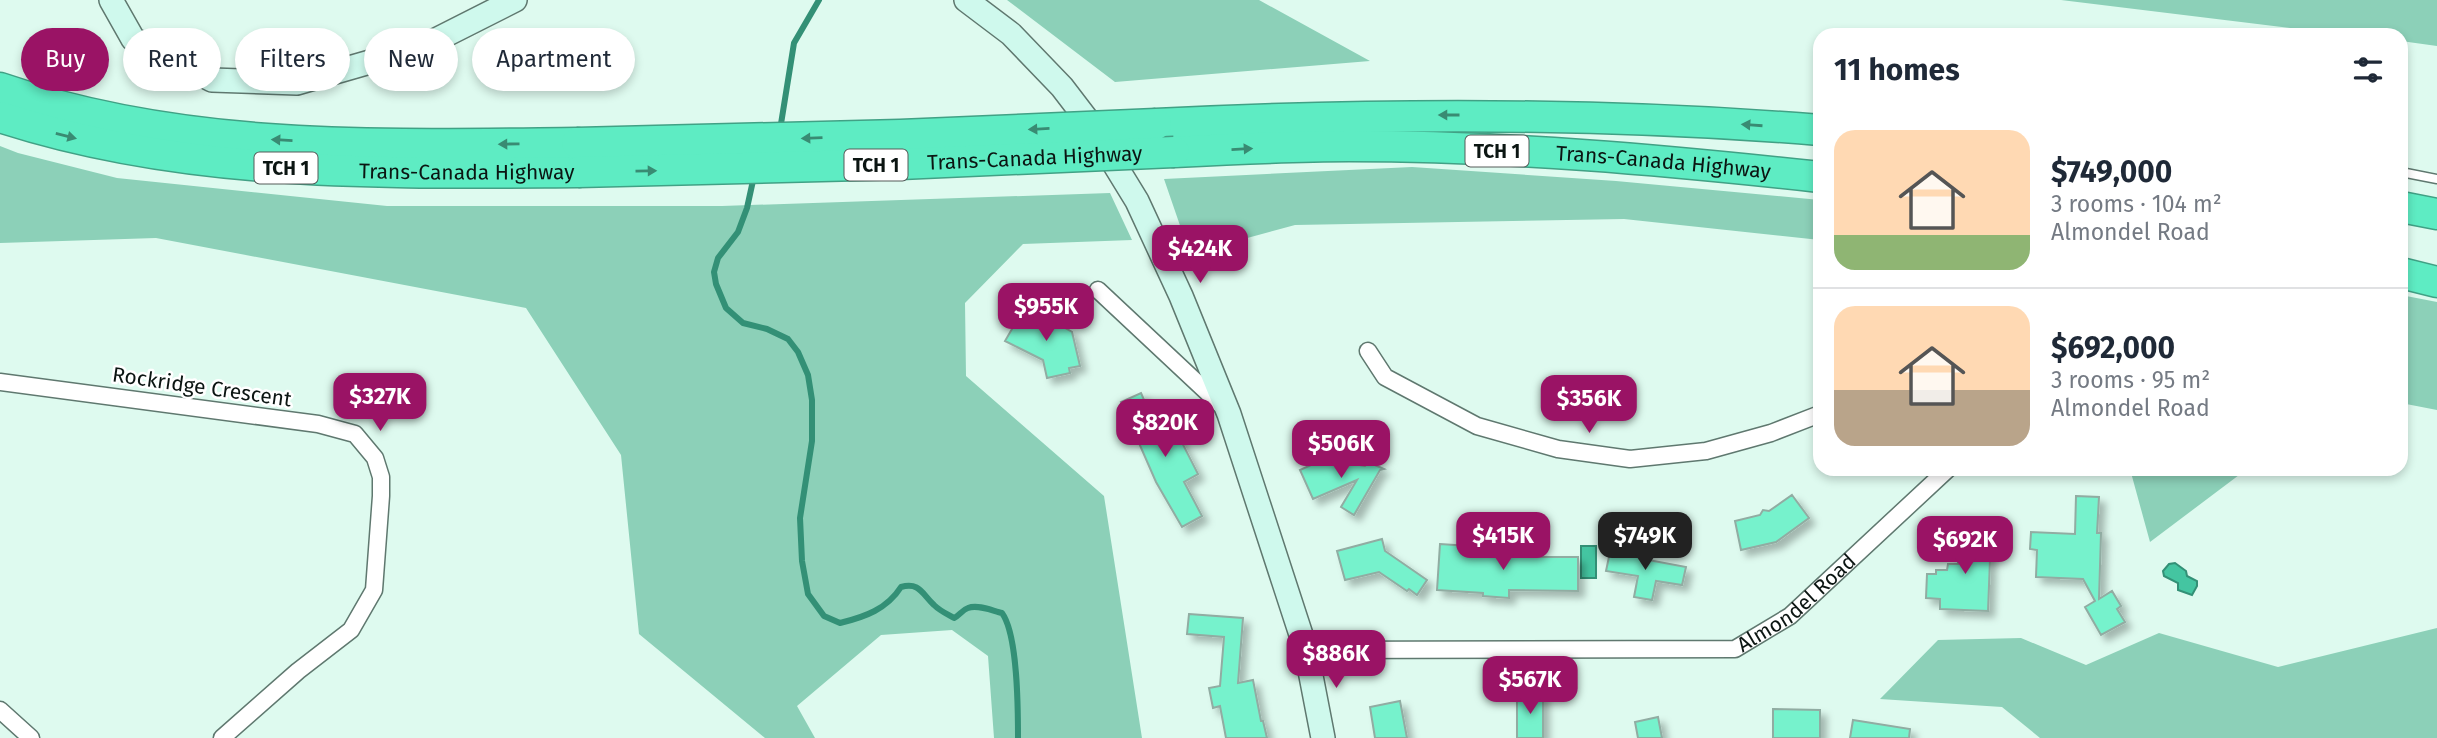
<!DOCTYPE html>
<html lang="en">
<head>
<meta charset="utf-8">
<style>
  :root { --surface:#fff; --page:#f6f6f7; --text:#1f2937; --muted:#747a83; --line:#e0e1e3; --accent:#9a1365 }
  body { margin:0; font-family:"Fira Sans",sans-serif; background:var(--page); color:var(--text); height:100vh; display:flex; flex-direction:column; font-size:26px; white-space:nowrap }
  * { box-sizing:border-box; margin:0 }
  p { font-size:23px; color:var(--muted) }
  .icon { flex:none; width:38px; height:38px; fill:none; stroke:currentColor; stroke-width:2; stroke-linecap:round; stroke-linejoin:round }
  .map { position:relative; flex:1; overflow:hidden }
  .side { position:absolute; left:1813px; top:28px; width:595px; height:448px; display:flex; flex-direction:column; background:var(--surface); border-radius:21px; box-shadow:0 4px 10px #0003 }
  .side>* { flex:none }
  .hud { position:absolute; left:21px; top:28px; width:665px; height:63px; display:flex; gap:14px }
  .price { position:absolute; translate:-50% -60px; padding:0 16px; border-radius:14px; background:var(--accent); color:#fff; font-size:23px; line-height:46px; filter:drop-shadow(0 2px 4px #0008) }
  .price::after { content:''; position:absolute; left:50%; top:42px; width:21px; height:16px; margin-left:-10px; background:inherit; clip-path:polygon(0 0,100% 0,50% 100%) }
  .price.active { background:#222; color:#fff }
  ul { padding:0; list-style:none }
  li { display:flex; align-items:center; gap:21px; height:175px; padding:0 21px }
  li+li { border-top:2px solid var(--line) }
  li span { display:grid; place-items:center; flex:none; width:196px; height:140px; border-radius:21px; color:#555 }
  li>.icon { margin-inline-start:auto }
  span .icon { width:84px; height:84px; fill:#fffc; stroke-width:1 }
  li b { font-size:30px }
  h2 { display:flex; justify-content:space-between; align-items:center; height:84px; padding:0 21px; font-size:30px }
  .pill { padding:0 24px; border-radius:32px; background:var(--surface); box-shadow:0 4px 10px #0003; font-size:24px; line-height:63px }
  .pill.active { background:var(--accent); color:#fff }
  .map>svg:first-child { display:block }
  .green { fill:#8cd0b8 }
  .water { fill:#44c5a1; stroke:#339076; stroke-width:2 }
  .lines { fill:none; stroke-linecap:round; stroke-linejoin:round }
  .stream { stroke:#339076; stroke-width:6 }
  .building { fill:#76f2cc; stroke:#91aca2; stroke-width:2; filter:url(#shadow) }
  .lane-casing { stroke:#5f786f; stroke-width:11 }
  .street-casing { stroke:#5f786f; stroke-width:19 }
  .secondary-casing { stroke:#5f786f; stroke-width:26 }
  .highway-casing { stroke:#41a185; stroke-width:33 }
  .lane { stroke:#fff; stroke-width:8 }
  .street { stroke:#fff; stroke-width:16 }
  .secondary { stroke:#cff9ed; stroke-width:23 }
  .highway { stroke:#5eecc3; stroke-width:30 }
  .highway-bridge-casing { stroke:#41a185; stroke-width:33; stroke-linecap:butt }
  .highway-bridge { stroke:#5eecc3; stroke-width:30 }
  .oneway { fill:#398b73 }
  .labels { text-anchor:middle; dominant-baseline:central; stroke-width:5; stroke-linejoin:round; paint-order:stroke }
  .shield { fill:#fff; stroke:#545b59; stroke-width:2 }
  .shield-label { font-size:19px; font-weight:bold; fill:#0b1512 }
  .street-label { font-size:21px; fill:#0b1512; stroke:#fff }
</style>
</head>
<body>
<div class="map">
<svg width="2437" height="738" viewBox="0 0 2437 738">
  <defs>
    <filter id="shadow"><feDropShadow dx="6" dy="6" stdDeviation="3.5" flood-color="#0004"/></filter>
  </defs>
  <rect width="100%" height="100%" fill="#defaef"/>
  <path class="green" d="M1007,0H1259L1370,61L1115,82Z
    M2061,0H2437V46L2401,41V35H2348Z
    M0,146L18,153L117,178L387,206H722L1110,193L1132,240L1023,244L965,303L966,376L1104,496L1142,738H994L988,656L952,630L881,635L797,706L815,738H765L639,634L621,455L526,308L156,238L0,243Z
    M1412,167L1616,181L1820,200V240L1624,219L1295,225L1218,246L1185,240L1164,179Z
    M2401,295L2437,302V410L2401,403Z
    M2130,469H2247L2150,542Z
    M2437,628V738H2040L2002,707L1880,699L1938,640L2021,638L2086,665L2159,633L2278,667Z"/>
  <path class="water" d="M1581,546H1596V578H1581Z
    M2175,563L2186,571L2187,576L2197,581V586L2192,595L2178,590V583L2164,576L2163,571L2169,564Z"/>
  <g class="lines">
    <path class="stream" d="M780,130L794,43L819,0
      M754,176L747,208L738,232L718,258L714,272L716,284L726,308L743,323L767,329L788,339L798,352L808,375L812,400V441L800,518L802,561L808,594L824,616L840,623C865,617 887,609 901,587C920,582 922,594 934,605C940,611 947,614 954,618C960,615 962,610 968,608C978,604 993,611 1002,613C1018,635 1018,710 1018,738"/>
  </g>
  <path class="building" d="M1034,310L1072,332L1080,366L1069,368L1070,373L1047,378L1043,360L1005,341L1019,317L1027,322Z
    M1141,393L1158,432L1173,425L1198,474L1184,482L1202,516L1182,527L1156,482L1121,402Z
    M1324,459L1365,466L1368,462L1384,469L1380,470L1354,515L1341,507L1357,480L1313,499L1300,470Z
    M1792,495L1809,518L1776,542L1741,550L1735,521L1760,515L1763,510L1769,511Z
    M2076,496L2099,497L2097,533H2101L2099,599L2112,591L2121,606L2117,609L2125,622L2101,635L2085,607L2095,601L2083,579L2036,577L2037,550L2030,549L2031,532L2075,534Z
    M1959,532L1991,534L1988,611L1940,609V599L1926,598L1927,574H1936V570H1947L1948,564H1958Z
    M1382,539L1385,551L1427,580L1417,595L1409,589L1407,591L1379,572L1345,580L1337,551Z
    M1440,544L1513,549L1512,557H1578V591L1509,590V598L1483,596V593L1437,590Z
    M1610,552L1644,556L1643,559L1686,567L1682,585L1656,581L1652,600L1634,597L1638,576L1606,571Z
    M1189,614L1243,618L1238,683L1253,680L1261,721H1263L1267,738H1226L1220,706L1213,708L1209,688L1220,686L1224,637L1187,634Z
    M1517,693H1543V738H1517Z
    M1400,701L1407,738H1375L1370,707Z
    M1773,709L1820,710V738H1773Z
    M1658,717L1662,738H1638L1635,722Z
    M1853,720L1910,729L1909,738H1850Z"/>
  <g class="lines">
    <defs>
      <path id="lane" d="M2401,172L2437,179"/>
      <g id="street">
        <path d="M1098,290L1223,407"/>
        <path d="M1368,351L1385,377L1477,426L1558,449L1630,459L1706,451L1771,433L1820,414"/>
        <path d="M0,382L318,424L355,434L375,458L381,477V496L374,590L351,630L298,671L222,738"/>
        <path id="s1" d="M1306,650L1735,649L1790,616L1948,469"/>
        <path d="M0,710L31,738"/>
      </g>
      <path id="secondary" d="M111,0L133,39L212,80L297,83L422,47L515,0
        M966,0L1011,34L1062,87L1088,121L1137,201L1181,296L1229,414L1306,650L1323,738"/>
      <g id="highway">
        <path d="M0,88C186,152 384,145 577,143"/>
        <path id="s2" d="M0,117C187,178 384,173 578,172"/>
        <path d="M1156,124C1378,113 1599,112 1820,130"/>
        <path id="s3" d="M1174,152C1232,149 1290,146 1349,146C1506,146 1664,160 1820,177"/>
        <path d="M2401,207L2437,214"/>
        <path d="M2401,273L2437,282"/>
      </g>
    </defs>
    <use href="#lane" class="lane-casing"/>
    <use href="#street" class="street-casing"/>
    <use href="#secondary" class="secondary-casing"/>
    <use href="#highway" class="highway-casing"/>
    <use href="#lane" class="lane"/>
    <use href="#street" class="street"/>
    <use href="#secondary" class="secondary"/>
    <use href="#highway" class="highway"/>
    <defs>
      <g id="highway-bridge">
        <path d="M577,143L900,135L1156,124"/>
        <path id="s4" d="M578,172L901,164L1174,152"/>
      </g>
    </defs>
    <use href="#highway-bridge" class="highway-bridge-casing"/>
    <use href="#highway-bridge" class="highway-bridge"/>
  </g>
  <defs><path id="oneway-solid" d="M-6-.8H1V-3.2L6.5 0L1 3.2V.8H-6Z" transform="scale(1.75)"/></defs>
  <g class="oneway">
    <use href="#oneway-solid" transform="translate(1449 115) rotate(-180)"/>
    <use href="#oneway-solid" transform="translate(1752 125) rotate(-176)"/>
    <use href="#oneway-solid" transform="translate(1039 129) rotate(177)"/>
    <use href="#oneway-solid" transform="translate(66 136) rotate(14)"/>
    <use href="#oneway-solid" transform="translate(812 138) rotate(178)"/>
    <use href="#oneway-solid" transform="translate(282 140) rotate(-177)"/>
    <use href="#oneway-solid" transform="translate(509 144) rotate(179)"/>
    <use href="#oneway-solid" transform="translate(1242 149) rotate(-3)"/>
    <use href="#oneway-solid" transform="translate(646 171) rotate(-1)"/>
  </g>
  <g class="labels">
    <g class="shield">
      <rect x="1465.5" y="135.5" width="63" height="31" rx="5"/>
      <rect x="844.5" y="149.5" width="63" height="31" rx="5"/>
      <rect x="254.5" y="152.5" width="63" height="31" rx="5"/>
    </g>
    <g class="shield-label">
      <text x="1497" y="151">TCH 1</text>
      <text x="876" y="165">TCH 1</text>
      <text x="286" y="168">TCH 1</text>
    </g>
    <g class="street-label">
      <text stroke="none"><textPath href="#s4" startOffset="457">Trans-Canada Highway</textPath></text>
      <text stroke="none"><textPath href="#s3" startOffset="490">Trans-Canada Highway</textPath></text>
      <text stroke="none"><textPath href="#s2" startOffset="472">Trans-Canada Highway</textPath></text>
      <text transform="translate(202 387) rotate(8)">Rockridge Crescent</text>
      <text stroke="none"><textPath href="#s1" startOffset="506">Almondel Road</textPath></text>
    </g>
  </g>
</svg>
<b class="price" style="left:1200px;top:285px">$424K</b>
<b class="price" style="left:1046px;top:343px">$955K</b>
<b class="price" style="left:380px;top:433px">$327K</b>
<b class="price" style="left:1589px;top:435px">$356K</b>
<b class="price" style="left:1165px;top:459px">$820K</b>
<b class="price" style="left:1341px;top:480px">$506K</b>
<b class="price" style="left:1503px;top:572px">$415K</b>
<b class="price active" style="left:1645px;top:572px">$749K</b>
<b class="price" style="left:1965px;top:576px">$692K</b>
<b class="price" style="left:1336px;top:690px">$886K</b>
<b class="price" style="left:1530px;top:716px">$567K</b>
<div class="hud">
<a class="pill active">Buy</a>
<a class="pill">Rent</a>
<a class="pill">Filters</a>
<a class="pill">New</a>
<a class="pill">Apartment</a>
</div>
<section class="side">
<h2>11 homes<svg class="icon" aria-label="filters" viewBox="0 0 24 24"><path d="M4 7h16M4 17h16"/><circle cx="9" cy="7" r="2"/><circle cx="15" cy="17" r="2"/></svg></h2>
<ul>
<li><span style="background:linear-gradient(#ffd9b3 75%,#8fb573 0)"><svg class="icon" aria-label="home" viewBox="0 0 24 24"><path d="M3 11l9-7 9 7M6 9v11h12V9"/></svg></span><div><b>$749,000</b><p>3 rooms · 104 m²</p><p>Almondel Road</p></div></li>
<li><span style="background:linear-gradient(#ffd9b3 60%,#b9a48a 0)"><svg class="icon" aria-label="home" viewBox="0 0 24 24"><path d="M3 11l9-7 9 7M6 9v11h12V9"/></svg></span><div><b>$692,000</b><p>3 rooms · 95 m²</p><p>Almondel Road</p></div></li>
</ul>
</section>
</div>
</body>
</html>
